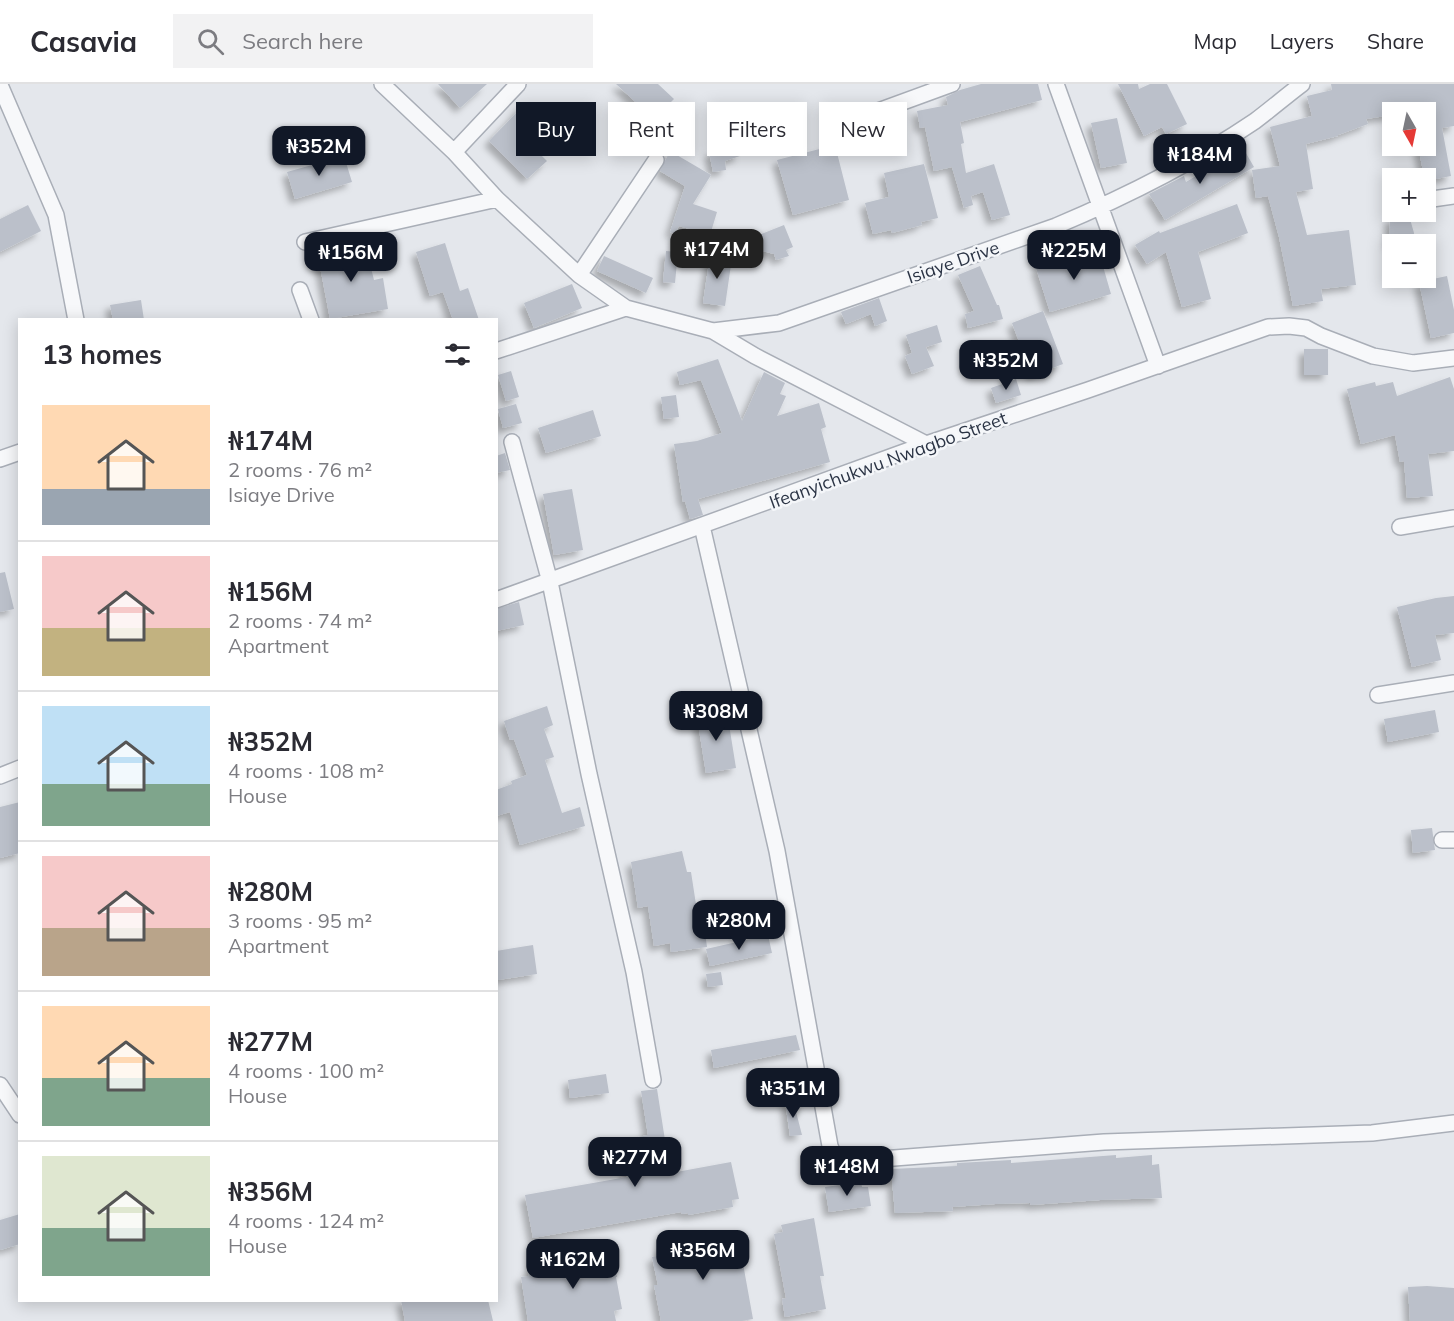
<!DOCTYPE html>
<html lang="en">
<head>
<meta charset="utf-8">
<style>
  :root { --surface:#fff; --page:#f2f2f3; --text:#2b2b33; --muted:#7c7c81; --line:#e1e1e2; --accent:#111827 }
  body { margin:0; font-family:Mulish,sans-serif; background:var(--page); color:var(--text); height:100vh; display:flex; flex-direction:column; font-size:22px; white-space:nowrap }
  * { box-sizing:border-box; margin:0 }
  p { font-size:20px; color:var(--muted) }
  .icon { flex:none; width:33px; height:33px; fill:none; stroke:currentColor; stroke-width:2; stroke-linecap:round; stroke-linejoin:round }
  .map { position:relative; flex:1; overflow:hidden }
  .panel { position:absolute; left:18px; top:234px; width:480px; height:984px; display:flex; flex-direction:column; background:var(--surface); border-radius:0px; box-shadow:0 3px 15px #0003 }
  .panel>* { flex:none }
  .guide { position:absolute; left:516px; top:18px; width:570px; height:54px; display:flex; gap:12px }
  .needle { width:39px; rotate:171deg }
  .tools { position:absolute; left:1382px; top:18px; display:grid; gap:12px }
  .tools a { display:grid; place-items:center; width:54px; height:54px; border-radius:0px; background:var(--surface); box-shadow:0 3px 15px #0003; font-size:30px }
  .price { position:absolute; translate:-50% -51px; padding:0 14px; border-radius:12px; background:var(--accent); color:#fff; font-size:20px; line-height:39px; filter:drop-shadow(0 2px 3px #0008) }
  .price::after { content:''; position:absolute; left:50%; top:36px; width:18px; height:14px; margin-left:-9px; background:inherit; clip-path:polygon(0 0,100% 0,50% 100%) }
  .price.selected { background:#222; color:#fff }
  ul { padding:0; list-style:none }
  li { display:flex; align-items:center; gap:18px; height:150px; padding:0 24px }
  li+li { border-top:2px solid var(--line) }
  li span { display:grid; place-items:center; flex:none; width:168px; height:120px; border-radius:0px; color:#555 }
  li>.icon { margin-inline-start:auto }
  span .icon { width:72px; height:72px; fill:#fffc; stroke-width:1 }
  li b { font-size:26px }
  h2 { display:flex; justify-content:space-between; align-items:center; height:72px; padding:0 24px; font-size:26px }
  .chip { padding:0 21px; border-radius:0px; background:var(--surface); box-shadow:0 3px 15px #0003; font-size:21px; line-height:54px }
  .chip.selected { background:var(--accent); color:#fff }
  header { display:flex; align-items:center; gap:36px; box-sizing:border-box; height:84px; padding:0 30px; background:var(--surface); border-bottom:2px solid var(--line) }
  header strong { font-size:28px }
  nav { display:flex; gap:33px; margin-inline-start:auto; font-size:21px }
  .search { width:420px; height:54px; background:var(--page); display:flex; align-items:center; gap:15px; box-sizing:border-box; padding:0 21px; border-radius:0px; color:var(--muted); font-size:22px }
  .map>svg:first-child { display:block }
  .building { fill:#bbc0ca; filter:url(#shadow) }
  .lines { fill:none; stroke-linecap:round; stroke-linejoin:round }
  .street-casing { stroke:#a9aeb7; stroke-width:18 }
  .street { stroke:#f7f8fa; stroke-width:15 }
  .labels { text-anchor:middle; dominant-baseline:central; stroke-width:5; stroke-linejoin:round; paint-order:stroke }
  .street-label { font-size:18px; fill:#2b3445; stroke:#f4f6f9 }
</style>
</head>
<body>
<header>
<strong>Casavia</strong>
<div class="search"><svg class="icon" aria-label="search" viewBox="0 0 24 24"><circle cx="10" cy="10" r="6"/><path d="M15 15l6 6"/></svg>Search here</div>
<nav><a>Map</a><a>Layers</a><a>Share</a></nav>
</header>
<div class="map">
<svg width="1454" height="1237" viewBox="0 0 1454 1237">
  <defs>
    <filter id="shadow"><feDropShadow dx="-5" dy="5" stdDeviation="3" flood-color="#0004"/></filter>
  </defs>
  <rect width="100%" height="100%" fill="#e4e7ec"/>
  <path class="building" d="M438,0H487L460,24Z
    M616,0H658L674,15L654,35Z
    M981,0H1038L1042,16L960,38L964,59L961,60L966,89L994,80L1010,131L992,136L983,108L971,112L973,121L964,124L952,83L934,87L925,43L920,44L917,27L948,21L946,13L960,6Z
    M1118,0H1138L1139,5L1150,0H1167L1187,40L1166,50L1162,43L1144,52Z
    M1331,0H1454V42L1442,44L1451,92L1425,97L1418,62H1425V28H1392V31L1366,35L1368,40L1338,51V52L1306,60L1313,105L1296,108L1307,151L1349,146L1356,201L1321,205L1323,217L1293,222L1279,153L1268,112L1256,114L1252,86L1280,82L1270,43L1312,32L1307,12L1332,6Z
    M525,20L557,54L540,70L547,77L527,95L489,57Z
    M1117,34L1127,79L1101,84L1091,39Z
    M735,59L740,72L725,77L726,86L713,88L709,68Z
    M835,61L849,116L793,131L777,76Z
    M1243,64L1254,83L1165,136L1149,110L1184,92L1186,98Z
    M670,67L711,91L693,120L717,128L710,151L679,142L674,150L670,148L685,102L660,87Z
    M344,72L352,98L295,115L287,88Z
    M924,80L938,134L921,138L922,141L892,149L891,146L873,150L865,119L889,113L884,89Z
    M1237,120L1248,149L1198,168L1211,215L1182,223L1166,168L1147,180L1135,161L1159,147L1160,149Z
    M28,121L41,147L0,168V135Z
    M1390,134L1410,135L1414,149L1413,160H1389Z
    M784,141L793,163L786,166L789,172L776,176L774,170L759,166L754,153Z
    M445,159L460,207L468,204L479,236H453L443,208L430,212L416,168Z
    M365,160L374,196L383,194L388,225L330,235L318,172Z
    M1098,165L1111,210L1050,228L1036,184Z
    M666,167L678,168L675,199L663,198Z
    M710,171L732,174L725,222L703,219Z
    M604,172L653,194L646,209L597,187Z
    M980,182L997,221H999L1003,235L968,244L965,230L974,227L958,191Z
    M1447,192L1454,226V249L1431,254L1419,198Z
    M572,200L582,224L534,244L524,219Z
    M879,214L887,237L875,242L871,230L846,240L841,228Z
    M141,216L144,236H113L110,221Z
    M1043,227L1063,280L1032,292L1012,239Z
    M937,241L942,258L926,263L934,282L912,290L905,272L912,269L906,251Z
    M1304,265H1328V291H1304Z
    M718,275L742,337L764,288L785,299L780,310L786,312L777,332L819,319L826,343L821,345L830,378L698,415L703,431L690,435L685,417L683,418L674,360L697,357L722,349L701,296L680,301L677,288Z
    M511,287L519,313L506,317L498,291Z
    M1450,293L1454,305V367L1428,370L1433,412L1407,414L1404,377L1400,378L1395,351L1361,360L1347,305L1375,298L1376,302L1393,298L1397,312Z
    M1016,295L1021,311L996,319L991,304Z
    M676,311L679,333L664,335L661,313Z
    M516,320L522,339L503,344L498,325Z
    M593,326L601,352L546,369L538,344Z
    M505,369L510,386L496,389V372Z
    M572,405L583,466L554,471L543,410Z
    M5,488L14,525L0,528V489Z
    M1454,512V549L1435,551L1441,576L1412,583L1397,523L1436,514Z
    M519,518L524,541L496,547V525Z
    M547,622L553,641L544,645L554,673L545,676L562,729L580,723L585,742L520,761L510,728L496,732V706L512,700L511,697L527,691L514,655L510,656L504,637Z
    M1435,626L1439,648L1388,658L1384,635Z
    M727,628L736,684L706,689L697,633Z
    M20,718V769L0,774V723Z
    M1432,744L1435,766L1413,769L1411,746Z
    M682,767L687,788H691L697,827L702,826L707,863L671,868L670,859L654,862L648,822L638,824L631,778Z
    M768,851L772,869L710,882L706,865Z
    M533,861L537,890L498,896L496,867Z
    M721,888L723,901L708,903L706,890Z
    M796,951L800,966L714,984L711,966Z
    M606,990L609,1009L570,1014L568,996Z
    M657,1005L670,1088L671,1089L731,1078L739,1115L732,1116L733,1123L688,1131V1129L682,1130L681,1128L533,1154L525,1111L627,1093L620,1057L648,1051L641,1007Z
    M793,1016L802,1051L790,1052L785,1017Z
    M1116,1071V1074L1152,1071V1081L1159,1080L1162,1114L1100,1116L1031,1121L1030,1119L995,1120L952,1123L953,1127L895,1129L891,1085L957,1082V1079L976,1078L1011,1076V1079Z
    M861,1098L862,1103H868L871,1122L829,1128L825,1103Z
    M20,1130V1160L0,1166V1136Z
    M814,1134L824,1192H820L826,1225L785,1233L782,1215L786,1214L774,1150L783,1148L781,1141Z
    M733,1147L735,1156L742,1155L746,1173L742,1174L753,1235L741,1237H661L654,1201H658L652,1173L661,1171L659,1164Z
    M605,1166L607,1176L614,1175L617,1193H616L622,1225L614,1227L616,1237H528L521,1193L529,1192L528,1185L570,1176V1174Z
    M1427,1202L1454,1204V1237H1410L1408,1203Z
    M401,1216H488L493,1237H405Z"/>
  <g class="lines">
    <defs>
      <path id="street" d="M382,0L454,68L497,115L579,191L626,224L713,247L755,272L926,360
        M1056,0L1158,282
        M0,1L56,131L76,236
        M829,45L952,0
        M454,68L518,0
        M1425,116L1454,112
        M305,158L497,115
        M579,191L656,76
        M300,206L311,236
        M713,247L779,239L1056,142C1125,113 1193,79 1255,37C1271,25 1286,12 1302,0
        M496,267L626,224
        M512,358L550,498L589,690L634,888L653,996
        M0,375L20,368
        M702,442L777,767L830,1062L832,1067L842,1078L1104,1058L1372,1049L1454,1039
        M1400,443L1454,434
        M496,516L926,360L1088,306L1268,243L1289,242L1306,244L1321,252L1373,272L1413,279L1454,274
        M1378,611L1454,599
        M0,692L20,684
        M1442,756H1454
        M0,1001L20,1031"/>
    </defs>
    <use href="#street" class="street-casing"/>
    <use href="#street" class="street"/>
  </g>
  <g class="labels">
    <g class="street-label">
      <text transform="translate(953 178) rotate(-19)">Isiaye Drive</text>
      <text transform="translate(888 376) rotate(-20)">Ifeanyichukwu Nwagbo Street</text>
    </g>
  </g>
</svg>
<div class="tools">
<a><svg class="needle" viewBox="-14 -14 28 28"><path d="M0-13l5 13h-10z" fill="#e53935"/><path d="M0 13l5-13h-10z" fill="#7c7c81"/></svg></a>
<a>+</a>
<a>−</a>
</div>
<b class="price" style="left:319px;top:93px">₦352M</b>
<b class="price" style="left:1200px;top:101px">₦184M</b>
<b class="price selected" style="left:717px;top:196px">₦174M</b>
<b class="price" style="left:1074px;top:197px">₦225M</b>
<b class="price" style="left:351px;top:199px">₦156M</b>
<b class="price" style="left:1006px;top:307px">₦352M</b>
<b class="price" style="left:716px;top:658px">₦308M</b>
<b class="price" style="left:739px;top:867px">₦280M</b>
<b class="price" style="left:793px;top:1035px">₦351M</b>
<b class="price" style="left:635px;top:1104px">₦277M</b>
<b class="price" style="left:847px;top:1113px">₦148M</b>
<b class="price" style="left:703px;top:1197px">₦356M</b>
<b class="price" style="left:573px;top:1206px">₦162M</b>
<div class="guide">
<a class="chip selected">Buy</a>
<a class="chip">Rent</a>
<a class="chip">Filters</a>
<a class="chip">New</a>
</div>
<section class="panel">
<h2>13 homes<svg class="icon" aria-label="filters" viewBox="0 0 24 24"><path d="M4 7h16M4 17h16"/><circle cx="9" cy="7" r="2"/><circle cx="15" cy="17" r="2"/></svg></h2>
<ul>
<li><span style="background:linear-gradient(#ffd9b3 70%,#9aa5b1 0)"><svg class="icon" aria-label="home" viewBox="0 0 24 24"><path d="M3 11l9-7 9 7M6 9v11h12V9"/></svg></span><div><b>₦174M</b><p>2 rooms · 76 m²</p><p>Isiaye Drive</p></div></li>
<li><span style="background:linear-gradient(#f6c9c9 60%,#c2b280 0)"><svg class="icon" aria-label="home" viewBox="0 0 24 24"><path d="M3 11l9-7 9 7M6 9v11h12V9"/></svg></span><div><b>₦156M</b><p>2 rooms · 74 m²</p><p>Apartment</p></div></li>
<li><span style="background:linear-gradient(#bfe0f5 65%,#7fa58c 0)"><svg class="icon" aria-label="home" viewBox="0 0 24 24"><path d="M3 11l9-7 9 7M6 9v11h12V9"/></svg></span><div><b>₦352M</b><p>4 rooms · 108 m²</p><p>House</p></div></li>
<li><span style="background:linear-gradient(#f6c9c9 60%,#b9a48a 0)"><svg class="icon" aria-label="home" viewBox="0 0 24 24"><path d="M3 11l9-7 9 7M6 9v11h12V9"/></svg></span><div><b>₦280M</b><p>3 rooms · 95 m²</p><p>Apartment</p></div></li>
<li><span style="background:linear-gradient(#ffd9b3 60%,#7fa58c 0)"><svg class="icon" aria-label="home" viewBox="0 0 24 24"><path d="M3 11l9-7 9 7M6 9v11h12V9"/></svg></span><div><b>₦277M</b><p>4 rooms · 100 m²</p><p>House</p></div></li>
<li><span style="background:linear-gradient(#dfe7d0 60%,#7fa58c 0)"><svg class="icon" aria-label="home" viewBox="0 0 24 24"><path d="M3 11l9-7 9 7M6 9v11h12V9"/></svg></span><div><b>₦356M</b><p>4 rooms · 124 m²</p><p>House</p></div></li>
</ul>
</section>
</div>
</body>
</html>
